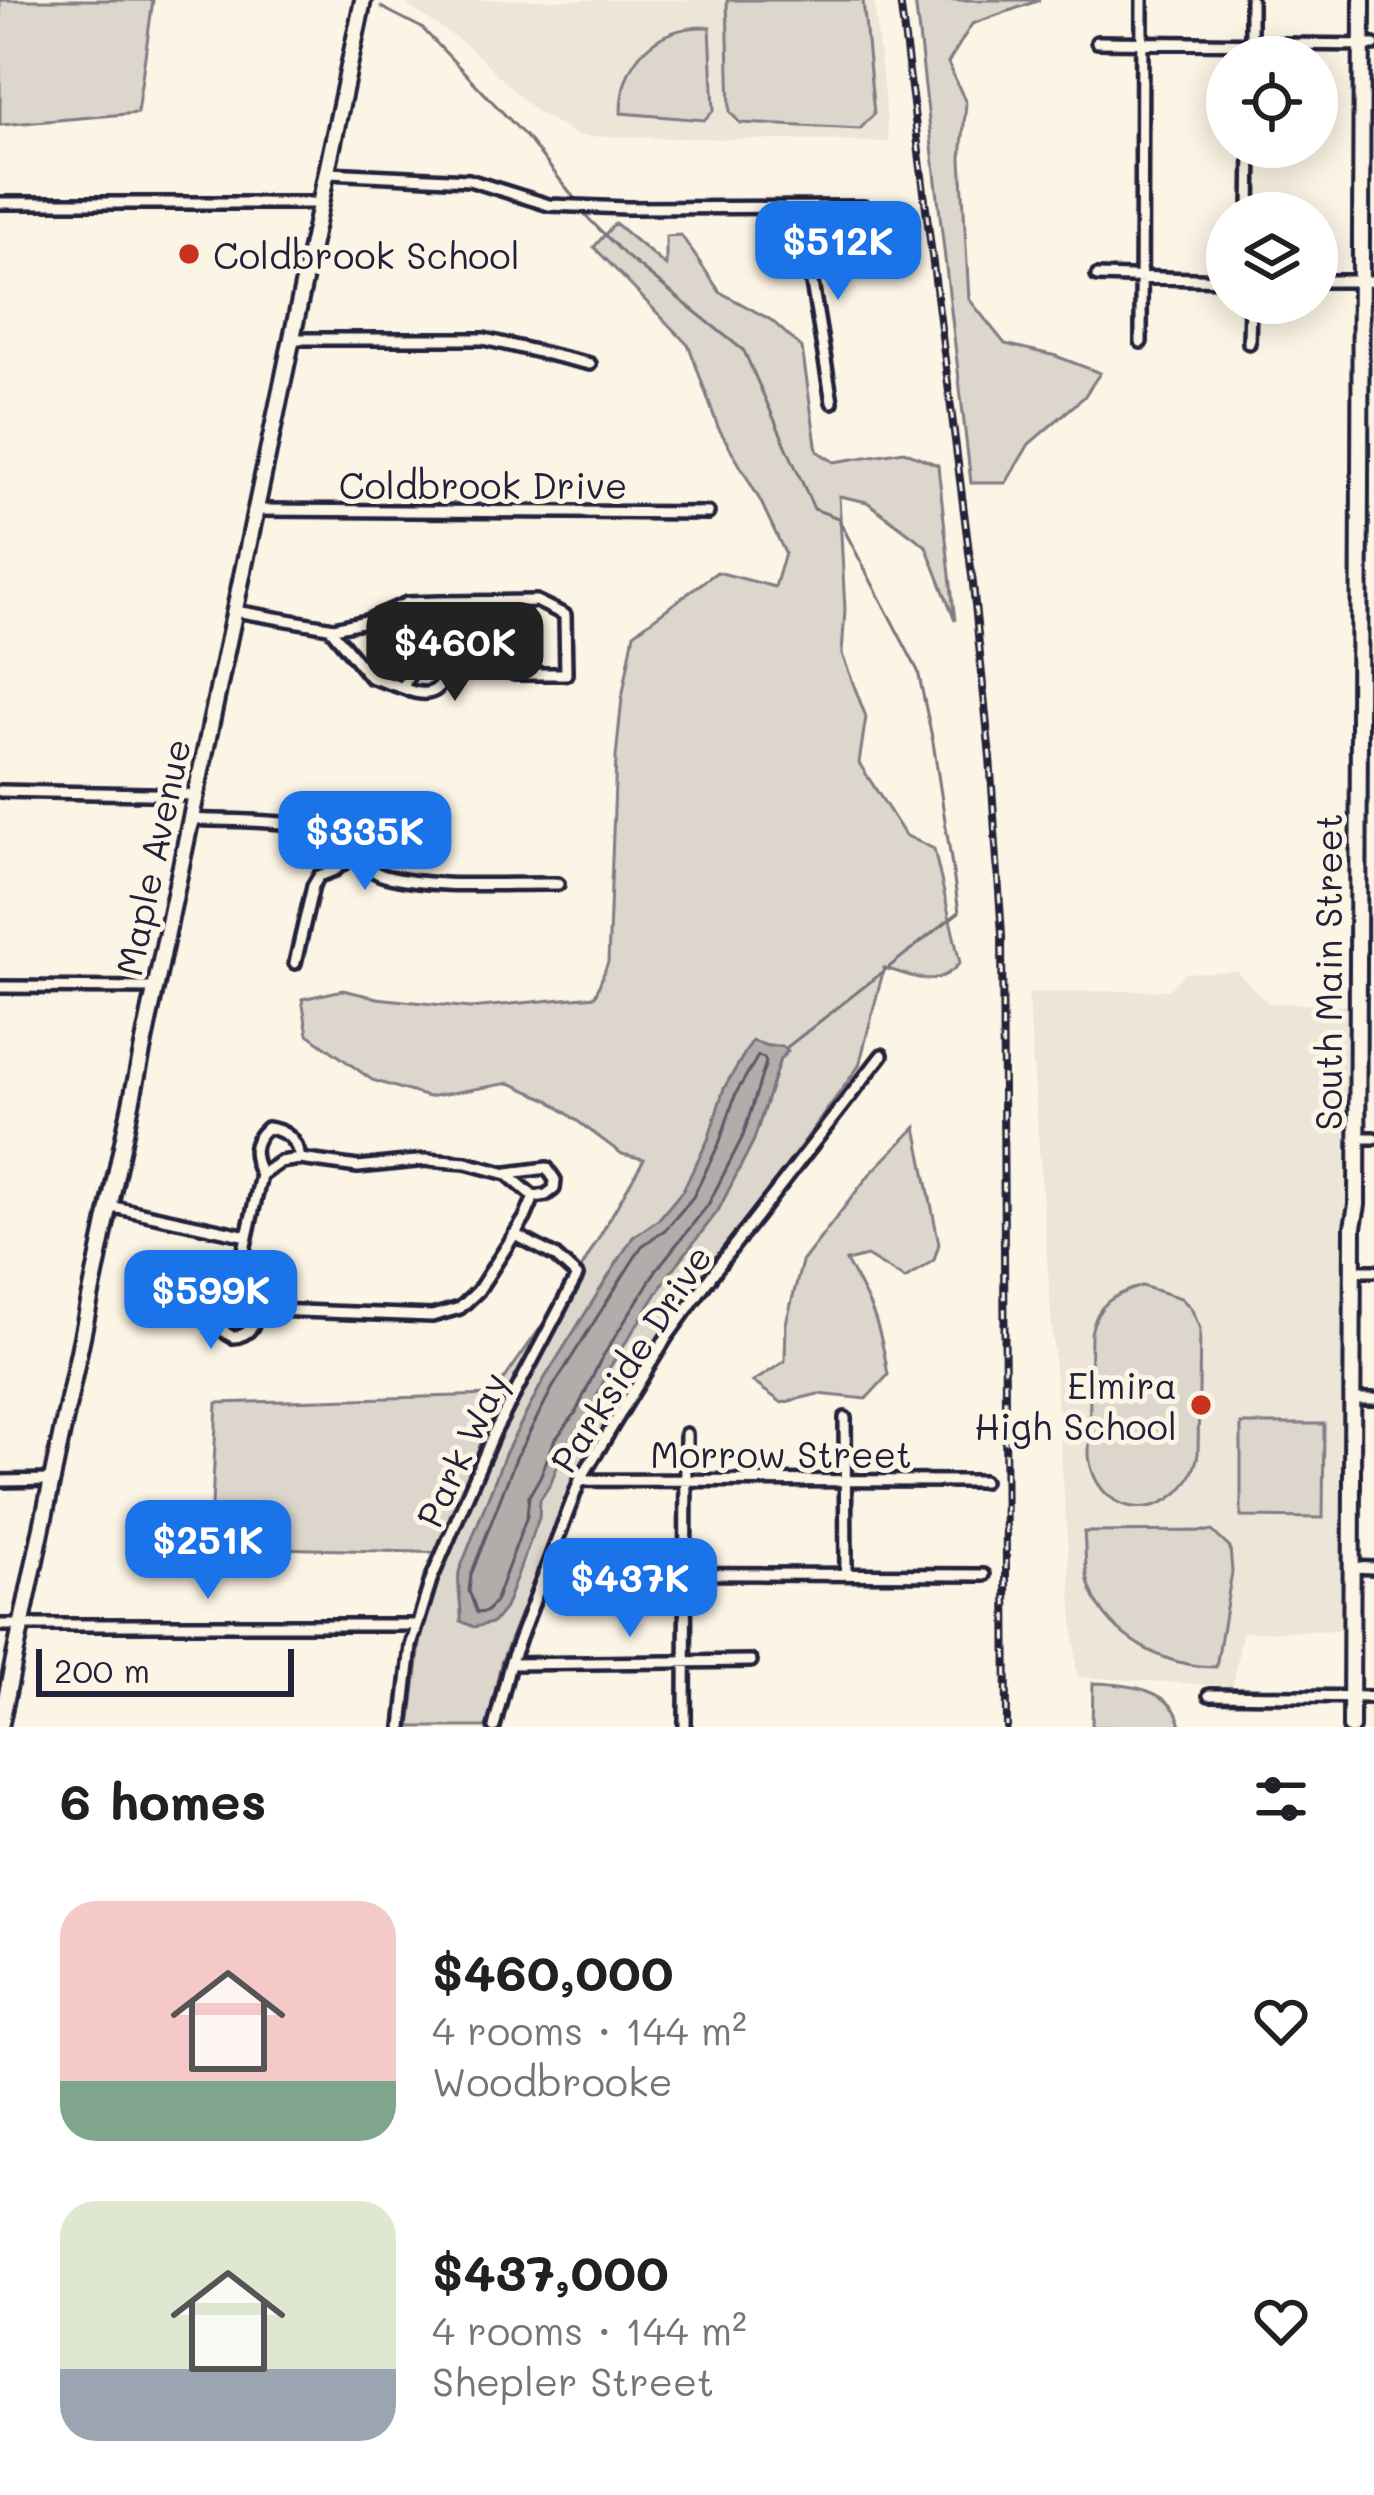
<!DOCTYPE html>
<html lang="en">
<head>
<meta charset="utf-8">
<style>
  :root { --surface:#fff; --page:#f2f2f2; --text:#202124; --muted:#757577; --accent:#1a73e8 }
  body { margin:0; font-family:Mali,sans-serif; background:var(--page); color:var(--text); height:100vh; display:flex; flex-direction:column; font-size:45px; white-space:nowrap }
  * { box-sizing:border-box; margin:0 }
  p { font-size:39px; color:var(--muted) }
  .icon { flex:none; width:66px; height:66px; fill:none; stroke:currentColor; stroke-width:2; stroke-linecap:round; stroke-linejoin:round }
  .map { position:relative; height:1727px; overflow:hidden }
  .details { display:flex; flex-direction:column; background:var(--surface); flex:1 }
  .details>* { flex:none }
  .buttons { position:absolute; left:1206px; top:36px; display:grid; gap:24px }
  .buttons a { display:grid; place-items:center; width:132px; height:132px; border-radius:50%; background:var(--surface); box-shadow:0 6px 30px #0003; font-size:60px }
  .scale { position:absolute; left:36px; bottom:30px; width:258px; box-sizing:border-box; padding-left:12px; border:6px solid #22223b; border-top:0; font-size:33px; line-height:42px; white-space:nowrap; color:#22223b; -webkit-text-stroke:9px #fcf5e5; paint-order:stroke }
  .price { position:absolute; translate:-50% -102px; padding:0 27px; border-radius:24px; background:var(--accent); color:#fff; font-size:39px; line-height:78px; filter:drop-shadow(0 3px 6px #0008) }
  .price::after { content:''; position:absolute; left:50%; top:72px; width:36px; height:27px; margin-left:-18px; background:inherit; clip-path:polygon(0 0,100% 0,50% 100%) }
  .price.on { background:#222; color:#fff }
  ul { padding:0; list-style:none }
  li { display:flex; align-items:center; gap:36px; height:300px; padding:0 60px }
  li span { display:grid; place-items:center; flex:none; width:336px; height:240px; border-radius:36px; color:#555 }
  li>.icon { margin-inline-start:auto }
  span .icon { width:144px; height:144px; fill:#fffc; stroke-width:1 }
  li b { font-size:51px }
  h2 { display:flex; justify-content:space-between; align-items:center; height:144px; padding:0 60px; font-size:51px }
  .map>svg:first-child { display:block }
  .built { fill:#ece5d8 }
  .green { fill:#dcd6cc; stroke:#7f7c84; stroke-width:3 }
  .water { fill:#b2adab; stroke:#78757e; stroke-width:3 }
  .lines { fill:none; stroke-linecap:round; stroke-linejoin:round }
  .shore { stroke:#5c5a68; stroke-width:3 }
  .stream { stroke:#78757e; stroke-width:3 }
  .street-casing { stroke:#22223b; stroke-width:18 }
  .secondary-casing { stroke:#22223b; stroke-width:22 }
  .street { stroke:#fcf5e5; stroke-width:9 }
  .secondary { stroke:#fcf5e5; stroke-width:14 }
  .rail-casing { stroke:#22223b; stroke-width:8 }
  .rail { stroke:#fcf5e5; stroke-width:3; stroke-dasharray:9; stroke-linecap:butt }
  .poi-dot { fill:#c8321e; stroke:#fcf5e5; stroke-width:4.5 }
  .labels { text-anchor:middle; dominant-baseline:central; stroke-width:10; stroke-linejoin:round; paint-order:stroke }
  .poi-label { font-size:36px; fill:#22223b; stroke:#fcf5e5; text-anchor:start }
  .street-label { font-size:36px; fill:#22223b; stroke:#fcf5e5 }
</style>
</head>
<body>
<div class="map">
<svg width="1374" height="1727" viewBox="0 0 1374 1727">
  <rect width="100%" height="100%" fill="#fcf5e5"/>
  <filter id="ink" filterUnits="userSpaceOnUse"><feTurbulence type="fractalNoise" baseFrequency=".00833" numOctaves="2"/><feDisplacementMap in="SourceGraphic" scale="24" xChannelSelector="R" yChannelSelector="G"/><feConvolveMatrix kernelMatrix="1 2 1 2 8 2 1 2 1" color-interpolation-filters="sRGB"/></filter>
  <g filter="url(#ink)">
    <path class="built" d="M404,0H874L889,142L577,136L534,110L468,46L409,6Z
      M1236,971L1268,1003L1346,1005L1344,1630L1242,1632L1233,1686L1077,1677L1028,993L1168,990L1185,973Z"/>
    <path class="green" d="M0,0H153L137,113L0,125Z
      M727,0H863L874,114L860,129L740,123L730,112Z
      M915,0H1040L972,24L948,63L966,103L961,158L969,299L1005,344L1056,356L1100,373L1084,397L1029,444L1006,483H971Z
      M710,27L714,110L704,120L621,113C621,59 657,25 710,27Z
      M615,223L666,266V236L681,235L720,292L771,320L802,348L817,451L834,462L904,451L938,465L955,621L926,546L867,502L839,496L845,610L842,654L866,717L859,763L905,835L934,849L960,963C935,991 915,976 884,968L859,1066L665,1333L574,1479L501,1663L487,1727H410L422,1628L448,1553L210,1546L217,1403L493,1395L577,1276L644,1159L622,1154L549,1100L510,1083L428,1097L372,1080L308,1034L302,999L343,990L377,998L470,1008L595,996L608,962L616,757L622,698L634,633L717,572L775,587L785,553L761,502L718,427L689,346L594,247Z
      M916,1127L939,1244L934,1260L905,1279L867,1256L846,1261C872,1305 880,1324 888,1375L866,1399L818,1394L782,1403L753,1382L785,1361L786,1323L802,1262L869,1175Z
      M1142,1286L1181,1298L1191,1308L1200,1328L1198,1454C1185,1523 1098,1527 1089,1456L1091,1333C1097,1303 1113,1295 1142,1286Z
      M1241,1424H1324L1323,1518L1241,1517Z
      M1212,1531L1230,1548L1232,1572L1216,1667C1167,1667 1110,1639 1091,1590C1084,1573 1086,1550 1084,1532Z
      M1093,1683C1126,1684 1175,1688 1181,1727H1092Z"/>
    <path class="water" d="M752,1041L768,1046H782L788,1051L780,1059L754,1140L718,1211L668,1276L610,1367L586,1420L564,1447L551,1483L540,1500L539,1518L505,1608L493,1623L474,1627L461,1621C462,1603 457,1591 459,1572L505,1454L543,1381L633,1237L658,1220L683,1190L708,1140L724,1088Z"/>
    <g class="lines">
      <path class="shore" d="M758,1056L764,1058L766,1062L743,1136L708,1205L657,1269L600,1361L575,1414L554,1441L540,1477L529,1496L527,1516L495,1602L486,1612L477,1613L469,1591L471,1575L516,1458L553,1387L642,1246L666,1229L693,1197L719,1144L736,1093Z"/>
      <path class="stream" d="M381,7L422,28L529,140L575,199
        M584,214L626,256L744,351L814,509L838,518L918,671L933,742L959,912L786,1048"/>
      <defs>
        <path id="street" d="M1097,42L1374,45
          M1251,57V0
          M328,173L469,180L549,205L627,208L864,207
          M0,203H319
          M806,209L812,283L832,402
          M1250,213L1251,147
          M1097,276L1227,280
          M1317,281H1374
          M291,339H484L590,364
          M1141,342L1142,0
          M1249,343L1250,303
          M257,510L708,513
          M441,602L536,601L565,615L566,674H514
          M235,611L334,628L366,621L407,603L441,602L436,660L414,664L403,688L370,677L329,627
          M403,688C421,696 442,697 443,673L436,660
          M0,791L196,795
          M191,819C230,822 307,817 338,838C358,851 363,872 389,877C438,889 506,883 558,884
          M295,963L313,886L319,876L335,870L354,855
          M0,987L156,988
          M1356,1138H1374
          M300,1159L358,1167L426,1160L466,1163L507,1174L534,1197L525,1218L478,1291L460,1308L432,1316L273,1310L249,1300L239,1280V1272L261,1175L280,1162Z
          M508,1173L547,1168L555,1180L554,1189L546,1195L534,1197
          M261,1175C252,1156 250,1143 267,1128C286,1130 297,1140 300,1159
          M109,1206L247,1236
          M1354,1271H1374
          M239,1280C225,1298 203,1323 233,1337C251,1336 256,1322 260,1307
          M1352,1399H1374
          M845,1418L846,1574
          M580,1480L983,1481
          M0,1481L52,1480
          M1350,1567L1374,1568
          M544,1573L984,1575
          M0,1625H415
          M510,1664L751,1661
          M1209,1695L1374,1697
          M402,1727L411,1646L431,1580L494,1433L577,1276L555,1256L514,1234
          M494,1727L510,1664L580,1480L666,1338L725,1257L882,1055
          M685,1727L686,1434"/>
        <path id="secondary" d="M0,1727L363,0
          M1351,1727L1353,1227L1357,1205L1362,0"/>
      </defs>
      <use href="#street" class="street-casing"/>
      <use href="#secondary" class="secondary-casing"/>
      <use href="#street" class="street"/>
      <use href="#secondary" class="secondary"/>
      <defs>
        <path id="rail" d="M900,0L973,584L990,757L1002,935L1007,1727"/>
      </defs>
      <use href="#rail" class="rail-casing"/>
      <use href="#rail" class="rail"/>
    </g>
  </g>
  <g class="poi-dot">
    <circle cx="189" cy="254" r="12"/>
    <circle cx="1201" cy="1405" r="12"/>
  </g>
  <g class="labels">
    <g class="poi-label">
      <text x="213" y="254">Coldbrook School</text>
      <text x="1177" y="1384" text-anchor="end">Elmira<tspan x="1177" dy="41">High School</tspan></text>
    </g>
    <g class="street-label">
      <text x="483" y="484">Coldbrook Drive</text>
      <text transform="translate(152 857) rotate(-78)">Maple Avenue</text>
      <text transform="translate(1327 972) rotate(-90)">South Main Street</text>
      <text transform="translate(630 1358) rotate(-57)">Parkside Drive</text>
      <text transform="translate(461 1449) rotate(-65)">Park Way</text>
      <text x="781" y="1453">Morrow Street</text>
    </g>
  </g>
</svg>
<div class="buttons">
<a><svg class="icon" aria-label="locate" viewBox="0 0 24 24"><circle cx="12" cy="12" r="6"/><path d="M12 2v4M12 18v4M2 12h4M18 12h4"/></svg></a>
<a><svg class="icon" aria-label="layers" viewBox="0 0 24 24"><path d="M12 4l9 5-9 5-9-5zM3 14l9 5 9-5"/></svg></a>
</div>
<div class="scale">200 m</div>
<b class="price" style="left:838px;top:303px">$512K</b>
<b class="price on" style="left:455px;top:704px">$460K</b>
<b class="price" style="left:365px;top:893px">$335K</b>
<b class="price" style="left:211px;top:1352px">$599K</b>
<b class="price" style="left:208px;top:1602px">$251K</b>
<b class="price" style="left:630px;top:1640px">$437K</b>
</div>
<section class="details">
<h2>6 homes<svg class="icon" aria-label="filters" viewBox="0 0 24 24"><path d="M4 7h16M4 17h16"/><circle cx="9" cy="7" r="2"/><circle cx="15" cy="17" r="2"/></svg></h2>
<ul>
<li><span style="background:linear-gradient(#f6c9c9 75%,#7fa58c 0)"><svg class="icon" aria-label="home" viewBox="0 0 24 24"><path d="M3 11l9-7 9 7M6 9v11h12V9"/></svg></span><div><b>$460,000</b><p>4 rooms · 144 m²</p><p>Woodbrooke</p></div><svg class="icon" aria-label="heart" viewBox="0 0 24 24"><path d="M12 20l-8-8c-3-5 5-10 8-4 3-6 11-1 8 4z"/></svg></li>
<li><span style="background:linear-gradient(#dfe7d0 70%,#9aa5b1 0)"><svg class="icon" aria-label="home" viewBox="0 0 24 24"><path d="M3 11l9-7 9 7M6 9v11h12V9"/></svg></span><div><b>$437,000</b><p>4 rooms · 144 m²</p><p>Shepler Street</p></div><svg class="icon" aria-label="heart" viewBox="0 0 24 24"><path d="M12 20l-8-8c-3-5 5-10 8-4 3-6 11-1 8 4z"/></svg></li>
</ul>
</section>
</body>
</html>
